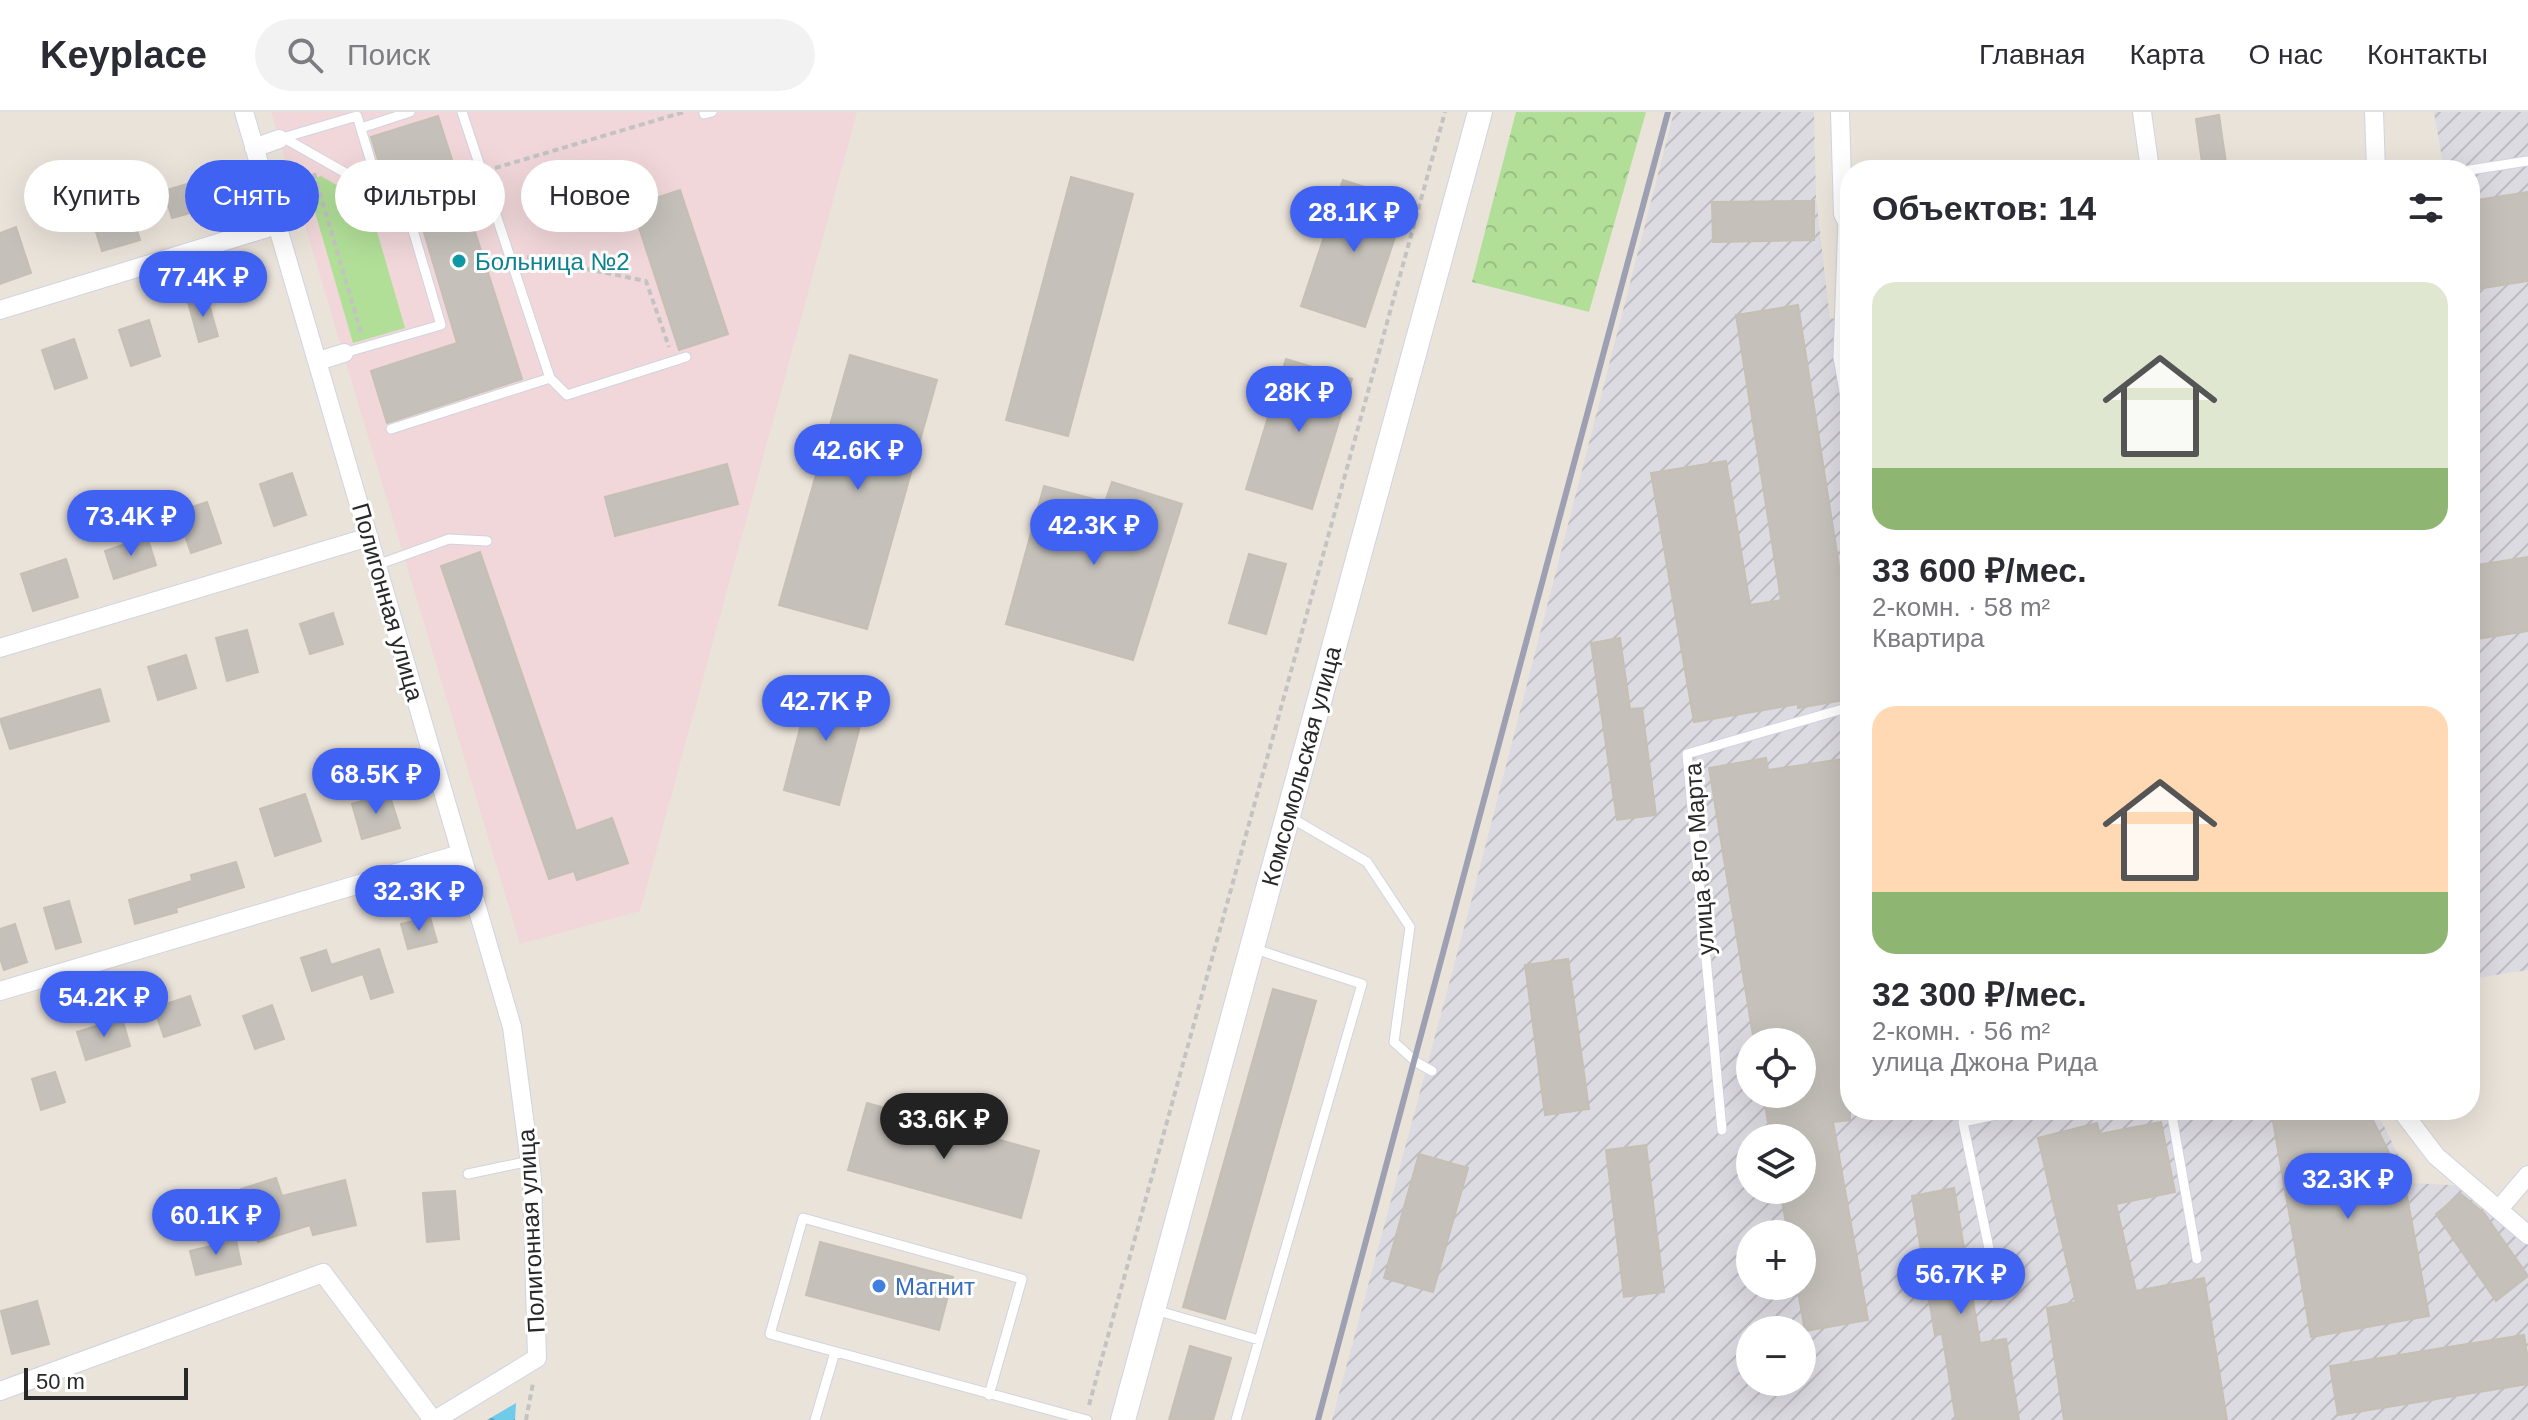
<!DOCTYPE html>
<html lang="ru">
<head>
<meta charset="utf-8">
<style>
  :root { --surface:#fff; --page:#f2f2f3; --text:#2b2b33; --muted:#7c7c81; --line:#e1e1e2; --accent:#3f62f2 }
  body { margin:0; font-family:Arial,sans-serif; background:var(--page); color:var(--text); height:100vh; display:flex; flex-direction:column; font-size:30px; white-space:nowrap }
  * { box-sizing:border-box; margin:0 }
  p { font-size:26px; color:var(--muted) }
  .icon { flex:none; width:44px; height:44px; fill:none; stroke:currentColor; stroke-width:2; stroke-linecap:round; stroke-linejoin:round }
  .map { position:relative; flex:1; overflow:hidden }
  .drawer { position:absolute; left:1840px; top:48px; width:640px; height:960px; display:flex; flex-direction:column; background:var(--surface); border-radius:32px; box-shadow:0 8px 32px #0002 }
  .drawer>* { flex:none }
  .hud { position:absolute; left:24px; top:48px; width:760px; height:72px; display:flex; gap:16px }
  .tools { position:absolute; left:1736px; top:916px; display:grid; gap:16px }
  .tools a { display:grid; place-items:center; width:80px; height:80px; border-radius:50%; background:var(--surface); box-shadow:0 8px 32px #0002; font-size:40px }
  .scale { position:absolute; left:24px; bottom:20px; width:164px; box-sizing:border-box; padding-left:8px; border:4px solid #282828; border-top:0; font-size:22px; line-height:28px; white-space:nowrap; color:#282828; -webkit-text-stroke:6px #fff; paint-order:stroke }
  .price { position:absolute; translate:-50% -68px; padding:0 18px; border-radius:28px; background:var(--accent); color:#fff; font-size:26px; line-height:52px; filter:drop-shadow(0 2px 4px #0008) }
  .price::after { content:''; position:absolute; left:50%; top:48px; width:24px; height:18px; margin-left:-12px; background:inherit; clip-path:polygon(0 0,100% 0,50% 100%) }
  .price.selected { background:#222; color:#fff }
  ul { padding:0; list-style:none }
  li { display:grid; align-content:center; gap:16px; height:424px; padding:0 32px }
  li span { display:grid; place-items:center; height:248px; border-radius:24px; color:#555 }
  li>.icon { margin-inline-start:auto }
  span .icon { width:144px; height:144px; fill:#fffc; stroke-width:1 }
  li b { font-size:34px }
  h2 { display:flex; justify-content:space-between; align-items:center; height:96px; padding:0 32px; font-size:34px }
  .pill { padding:0 28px; border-radius:36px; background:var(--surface); box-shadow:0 8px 32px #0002; font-size:28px; line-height:72px }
  .pill.selected { background:var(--accent); color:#fff }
  header { display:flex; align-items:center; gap:48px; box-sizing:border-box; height:112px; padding:0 40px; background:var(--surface); border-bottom:2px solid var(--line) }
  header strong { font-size:38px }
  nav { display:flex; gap:44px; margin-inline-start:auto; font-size:28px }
  .search { width:560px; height:72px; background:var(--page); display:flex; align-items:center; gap:20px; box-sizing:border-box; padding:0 28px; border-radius:44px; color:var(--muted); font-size:30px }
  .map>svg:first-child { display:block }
  .industrial { fill:url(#industrial-furrows); fill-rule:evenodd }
  .medical { fill:#f1d7d9 }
  .grass { fill:#b1df98 }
  .forest { fill:url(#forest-crowns) }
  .water { fill:url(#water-waves) }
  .building { fill:#c5c0ba; stroke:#c5bfb4; stroke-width:2 }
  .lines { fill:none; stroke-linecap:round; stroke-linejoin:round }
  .service-casing { stroke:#d0d3e1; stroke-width:11 }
  .minor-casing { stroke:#d0d3e1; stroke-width:20 }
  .tertiary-casing { stroke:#d0d3e1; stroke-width:26 }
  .path { stroke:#c3c3c3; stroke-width:4; stroke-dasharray:6 4; stroke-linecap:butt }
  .service { stroke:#fff; stroke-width:9 }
  .minor { stroke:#fff; stroke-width:18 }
  .tertiary { stroke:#fff; stroke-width:24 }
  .rail { stroke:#9da0b2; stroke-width:6 }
  .culture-dot { fill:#0f9aa8; stroke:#fff; stroke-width:3 }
  .shop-dot { fill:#3f7fe0; stroke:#fff; stroke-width:3 }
  .labels { text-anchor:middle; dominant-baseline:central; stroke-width:6; stroke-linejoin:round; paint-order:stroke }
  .culture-label { font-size:24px; fill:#0d838f; stroke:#fff; text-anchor:start }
  .street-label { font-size:24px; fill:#282828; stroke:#fff }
  .shop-label { font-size:24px; fill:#366cbe; stroke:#fff; text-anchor:start }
</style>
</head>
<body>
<header>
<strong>Keyplace</strong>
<div class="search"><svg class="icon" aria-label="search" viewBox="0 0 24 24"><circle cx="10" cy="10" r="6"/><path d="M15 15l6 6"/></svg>Поиск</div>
<nav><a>Главная</a><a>Карта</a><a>О нас</a><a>Контакты</a></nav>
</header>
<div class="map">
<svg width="2528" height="1308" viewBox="0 0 2528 1308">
  <defs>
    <pattern id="industrial-furrows" width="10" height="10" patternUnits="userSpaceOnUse" patternTransform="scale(2)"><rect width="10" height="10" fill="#dddbe2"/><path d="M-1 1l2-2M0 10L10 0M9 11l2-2" fill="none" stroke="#bebcc2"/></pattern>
    <pattern id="forest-crowns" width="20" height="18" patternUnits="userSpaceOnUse" patternTransform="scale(2)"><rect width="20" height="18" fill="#b1df98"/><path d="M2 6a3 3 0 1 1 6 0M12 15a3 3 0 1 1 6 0" fill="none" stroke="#98bf83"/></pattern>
    <pattern id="water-waves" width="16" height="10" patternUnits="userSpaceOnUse" patternTransform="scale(2)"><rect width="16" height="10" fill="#70cae9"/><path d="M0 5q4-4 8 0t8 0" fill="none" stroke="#5ca4bd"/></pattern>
  </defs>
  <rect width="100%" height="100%" fill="#eae3da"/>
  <path class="industrial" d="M1674,0H1814L1816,86L1830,207L1850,204V998H2376L2412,1071L2468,1074L2528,1133V1308H1332L1472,786ZM1750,930H1802V982H1750ZM1750,1026H1802V1078H1750ZM1750,1122H1802V1174H1750ZM1750,1218H1802V1270H1750Z
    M2434,0H2528V858L2470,867V58H2444Z"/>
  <path class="medical" d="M271,0H857L640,799L520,832Z"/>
  <path class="grass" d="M321,64L369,92L405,216L353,231L306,69Z"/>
  <path class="forest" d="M1516,0H1646L1589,200L1472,170Z"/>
  <path class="water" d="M516,1291L515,1308H487Z"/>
  <path class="building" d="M2219,3L2227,58H2203L2196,7Z
    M438,4L522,267L387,311L371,259L457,231L406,60L384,67L371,25Z
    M1071,65L1133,82L1068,324L1006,308Z
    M1343,68L1407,89L1365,215L1301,194Z
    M197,69L205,97L172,106L164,79Z
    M680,78L728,222L679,238L632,94Z
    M2528,80V169L2470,178V89Z
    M128,89L140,128L102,139L90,101Z
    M1814,89V128L1713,130L1712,90Z
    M16,115L31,161L0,172V121Z
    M207,185L218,224L199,230L188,190Z
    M1798,193L1850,524V587L1798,596V592L1694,610L1651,361L1726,349L1750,493L1781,488L1736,203Z
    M149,208L160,244L131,254L119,218Z
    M74,227L87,266L55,277L42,238Z
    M850,243L937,268L867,517L779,493Z
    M1286,247L1352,267L1312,397L1246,377Z
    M727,352L738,392L615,424L605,385Z
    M292,361L306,403L274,414L260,372Z
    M1112,370L1182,392L1133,548L1006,512L1044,374L1105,390Z
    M207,390L221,431L191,441L177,400Z
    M147,424L156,453L114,467L105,439Z
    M480,440L576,719L612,706L628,751L577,768L574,759L549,767L441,454Z
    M1249,442L1286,452L1266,522L1229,511Z
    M2528,445V519L2470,528V454Z
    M66,447L78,485L33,499L21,462Z
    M333,501L343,532L310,542L300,512Z
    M247,518L258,560L227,569L216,526Z
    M1620,526L1630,597L1642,596L1656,703L1617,708L1591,531Z
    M186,543L196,576L158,588L148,555Z
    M812,570L868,584L839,693L784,678Z
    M100,577L109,609L10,637L0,607Z
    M1766,646L1768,658L1850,646V1008L1833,1010L1868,1208L1805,1219L1797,1174H1802V1122H1788L1780,1078H1802V1026H1771L1763,982H1802V930H1754L1709,656Z
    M389,681L400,716L362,727L352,692Z
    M305,682L321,729L275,744L260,697Z
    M236,750L244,775L176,796L177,800L135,812L129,788L192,769L191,763Z
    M69,789L81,830L56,837L44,796Z
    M430,805L437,830L408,837L401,812Z
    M15,812L27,850L4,858L0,846V817Z
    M379,837L393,880L371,887L363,862L312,879L301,846L326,838L331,853Z
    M1568,847L1589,997L1545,1003L1525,853Z
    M1273,877L1316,889L1225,1207L1183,1195Z
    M190,884L200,913L164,925L154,896Z
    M272,893L284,927L255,937L243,904Z
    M122,906L130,934L86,948L77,920Z
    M55,960L65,990L41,998L32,967Z
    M867,991L1039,1039L1021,1106L848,1058Z
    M2271,998H2368L2405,1073L2429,1204L2311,1225Z
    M2161,1010L2175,1080L2116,1092L2136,1179L2204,1166L2227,1308H2064L2047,1196L2076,1190L2038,1026L2097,1011L2100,1022Z
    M1646,1033L1664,1180L1624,1185L1606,1038Z
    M1419,1042L1468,1056L1433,1180L1384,1166Z
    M276,1066L282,1084L345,1068L356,1113L313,1123L310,1113L258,1130L241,1077Z
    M1954,1076L1980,1231L2006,1227L2019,1308H1956L1942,1222L1935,1223L1912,1084Z
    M455,1079L459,1127L427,1130L423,1081Z
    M2461,1082L2484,1101L2528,1164L2496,1189L2436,1102Z
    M236,1128L241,1152L196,1163L190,1139Z
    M820,1130L953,1165L939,1218L806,1183Z
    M37,1189L49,1232L12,1242L1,1199Z
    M2524,1223L2528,1248V1272L2338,1303L2330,1254Z
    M1190,1234L1231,1246L1213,1308H1169Z"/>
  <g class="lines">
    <defs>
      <path id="service" d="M462,0L550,266L567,283L686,245
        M704,0V2L712,0
        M361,16L410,0
        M284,26L351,64L382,86
        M279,27L357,4L382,86L402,81L441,213L344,241
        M2470,58L2528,49
        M1843,109L1838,245L1850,314
        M391,317L550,266
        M377,453L449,427L487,429
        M1288,704L1367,750L1410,815L1394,930L1416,950L1432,959
        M2171,998L2197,1147
        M1722,1018L1687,642L1850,595
        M468,1062L530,1049
        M1995,1166L1963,1010L2019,998
        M1155,1198L1259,1228
        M989,1283L1022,1167L803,1106L770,1222L1087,1308
        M815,1308L835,1240
        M1236,1308L1362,872L1252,836"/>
      <path id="minor" d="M244,0L512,915L532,1066L537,1246L435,1308
        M1840,0L1843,102L1850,115
        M2142,0L2150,58
        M2374,0L2376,58
        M254,36L279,27
        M0,198L277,113
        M318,249L344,241
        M0,536L369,425
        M0,879L460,742
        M2401,998L2436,1044L2528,1123
        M2499,1097L2528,1063
        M0,1279L323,1161L433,1308"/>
      <path id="tertiary" d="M1123,1308L1480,0"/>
    </defs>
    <use href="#service" class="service-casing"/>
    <use href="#minor" class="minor-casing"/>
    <use href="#tertiary" class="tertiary-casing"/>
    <path class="path" d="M495,56L684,0
      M314,61L361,221
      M527,145L646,169L669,235
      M1089,1293L1445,0
      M526,1308L533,1271"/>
    <use href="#service" class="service"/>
    <use href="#minor" class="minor"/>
    <use href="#tertiary" class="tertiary"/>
    <path class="rail" d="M1318,1308L1668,0"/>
  </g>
  <circle class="culture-dot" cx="459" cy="149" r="8"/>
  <circle class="shop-dot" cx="879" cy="1174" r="8"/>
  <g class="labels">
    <g class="culture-label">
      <text x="475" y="149">Больница №2</text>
    </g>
    <g class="street-label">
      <text transform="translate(388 490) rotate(74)">Полигонная улица</text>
      <text transform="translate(1301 654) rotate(-75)">Комсомольская улица</text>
      <text transform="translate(1699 747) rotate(-94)">улица 8-го Марта</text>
      <text transform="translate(531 1119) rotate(-93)">Полигонная улица</text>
    </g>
    <g class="shop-label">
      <text x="895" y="1174">Магнит</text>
    </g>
  </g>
</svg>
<div class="tools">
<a><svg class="icon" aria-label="locate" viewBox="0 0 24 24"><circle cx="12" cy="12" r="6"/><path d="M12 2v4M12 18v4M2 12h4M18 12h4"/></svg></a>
<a><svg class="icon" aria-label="layers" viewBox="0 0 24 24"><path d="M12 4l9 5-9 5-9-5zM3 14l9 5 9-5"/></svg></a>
<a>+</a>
<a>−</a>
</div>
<div class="scale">50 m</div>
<b class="price" style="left:1354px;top:142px">28.1K ₽</b>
<b class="price" style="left:203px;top:207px">77.4K ₽</b>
<b class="price" style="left:1299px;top:322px">28K ₽</b>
<b class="price" style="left:858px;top:380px">42.6K ₽</b>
<b class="price" style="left:131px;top:446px">73.4K ₽</b>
<b class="price" style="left:1094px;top:455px">42.3K ₽</b>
<b class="price" style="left:826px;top:631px">42.7K ₽</b>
<b class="price" style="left:376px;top:704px">68.5K ₽</b>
<b class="price" style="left:419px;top:821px">32.3K ₽</b>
<b class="price" style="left:104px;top:927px">54.2K ₽</b>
<b class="price selected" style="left:944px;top:1049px">33.6K ₽</b>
<b class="price" style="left:2348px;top:1109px">32.3K ₽</b>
<b class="price" style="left:216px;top:1145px">60.1K ₽</b>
<b class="price" style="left:1961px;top:1204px">56.7K ₽</b>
<div class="hud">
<a class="pill">Купить</a>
<a class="pill selected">Снять</a>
<a class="pill">Фильтры</a>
<a class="pill">Новое</a>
</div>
<section class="drawer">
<h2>Объектов: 14<svg class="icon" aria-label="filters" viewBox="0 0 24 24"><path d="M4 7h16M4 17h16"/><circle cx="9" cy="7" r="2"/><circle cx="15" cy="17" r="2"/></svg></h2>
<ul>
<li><span style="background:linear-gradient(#dfe7d0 75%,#8fb573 0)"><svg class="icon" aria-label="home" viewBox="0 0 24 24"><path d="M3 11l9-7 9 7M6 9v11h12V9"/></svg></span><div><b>33 600 ₽/мес.</b><p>2-комн. · 58 m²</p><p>Квартира</p></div></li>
<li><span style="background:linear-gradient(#ffd9b3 75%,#8fb573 0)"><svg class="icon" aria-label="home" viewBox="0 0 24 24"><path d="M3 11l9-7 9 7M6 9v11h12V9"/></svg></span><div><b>32 300 ₽/мес.</b><p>2-комн. · 56 m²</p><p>улица Джона Рида</p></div></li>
</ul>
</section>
</div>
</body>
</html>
